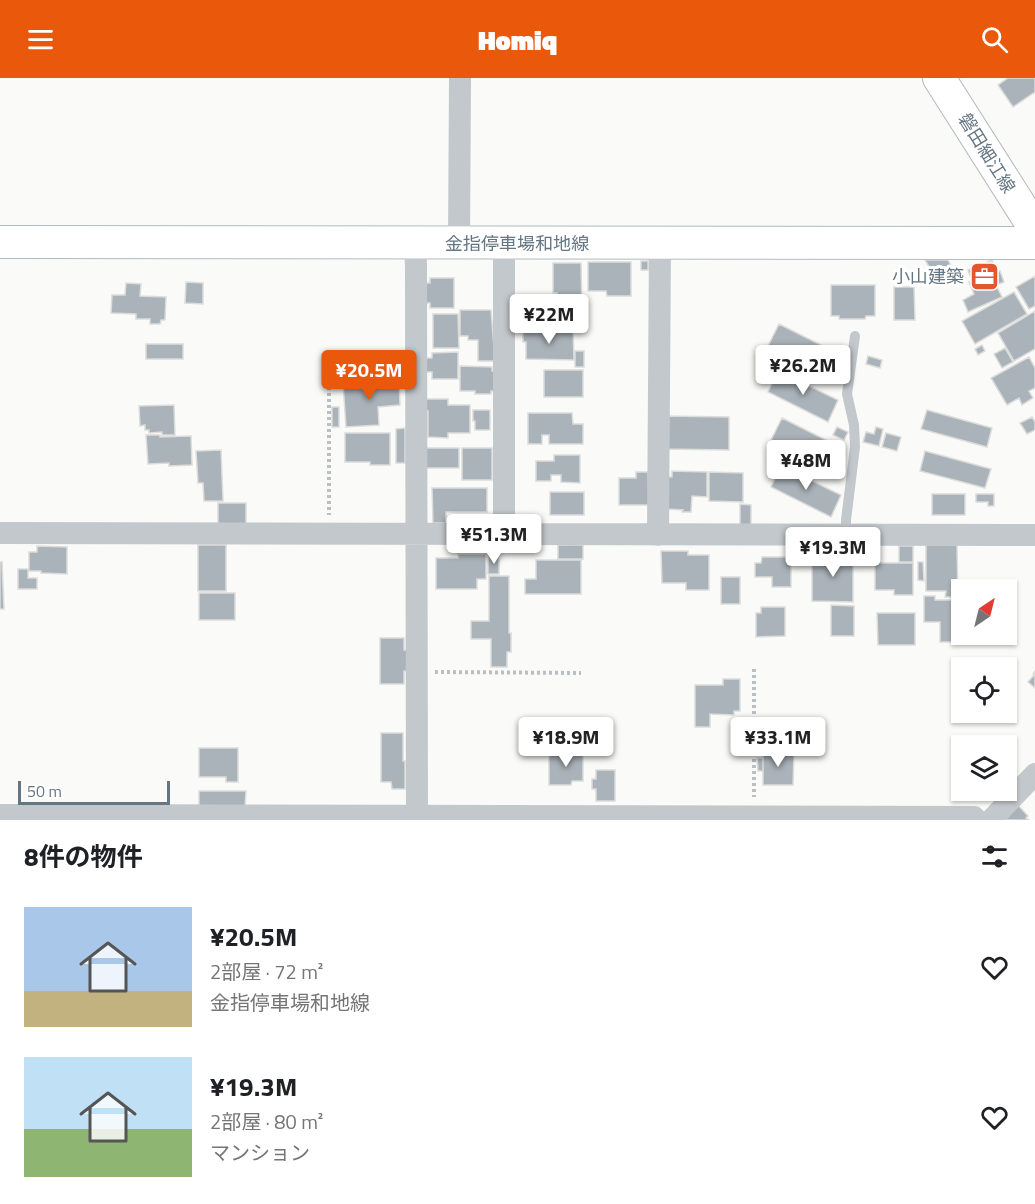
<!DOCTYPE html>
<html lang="ja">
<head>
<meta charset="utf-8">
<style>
  :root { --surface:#fff; --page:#f2f2f2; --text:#202124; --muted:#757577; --accent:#ea580c }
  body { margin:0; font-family:"Titillium Web","Noto Sans JP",sans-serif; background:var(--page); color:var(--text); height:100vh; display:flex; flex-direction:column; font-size:22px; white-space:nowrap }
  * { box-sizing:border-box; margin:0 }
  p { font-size:20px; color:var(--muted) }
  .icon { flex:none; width:33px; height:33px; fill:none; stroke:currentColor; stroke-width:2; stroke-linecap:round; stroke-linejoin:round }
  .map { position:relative; height:742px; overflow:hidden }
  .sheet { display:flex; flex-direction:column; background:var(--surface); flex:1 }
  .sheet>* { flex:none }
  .needle { width:39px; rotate:35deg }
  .fabs { position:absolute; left:951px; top:501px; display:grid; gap:12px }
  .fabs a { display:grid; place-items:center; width:66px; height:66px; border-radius:0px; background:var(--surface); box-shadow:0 2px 4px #0004; font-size:30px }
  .scale { position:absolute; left:18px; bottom:15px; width:152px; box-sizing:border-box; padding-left:6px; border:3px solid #657683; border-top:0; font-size:16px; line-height:21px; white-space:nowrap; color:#657683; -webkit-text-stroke:4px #fff; paint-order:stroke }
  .price { position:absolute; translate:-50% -51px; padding:0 14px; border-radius:6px; background:#fff; color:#222; font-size:20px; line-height:39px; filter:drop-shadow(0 2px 3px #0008) }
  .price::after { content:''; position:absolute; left:50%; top:36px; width:18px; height:14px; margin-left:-9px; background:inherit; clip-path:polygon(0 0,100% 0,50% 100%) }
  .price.selected { background:var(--accent); color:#fff }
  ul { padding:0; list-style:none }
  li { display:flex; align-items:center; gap:18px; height:150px; padding:0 24px }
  li span { display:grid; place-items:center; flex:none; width:168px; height:120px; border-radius:0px; color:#555 }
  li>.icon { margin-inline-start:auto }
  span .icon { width:72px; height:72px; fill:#fffc; stroke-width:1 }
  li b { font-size:26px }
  h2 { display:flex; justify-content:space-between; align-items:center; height:72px; padding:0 24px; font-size:26px }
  header { display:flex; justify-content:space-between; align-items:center; height:78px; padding:0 24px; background:var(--accent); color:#fff; font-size:27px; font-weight:800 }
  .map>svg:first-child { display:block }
  .building { fill:#aab3b9; stroke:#dcdcda; stroke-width:1.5 }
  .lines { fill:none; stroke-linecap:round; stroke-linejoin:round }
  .secondary-casing { stroke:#b3babf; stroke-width:34 }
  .path { stroke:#bbbfc2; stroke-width:4; stroke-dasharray:3 3; stroke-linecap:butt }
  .lane { stroke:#c3c8cc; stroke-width:10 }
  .street { stroke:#c3c8cc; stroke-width:22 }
  .secondary { stroke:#fff; stroke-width:32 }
  .labels { text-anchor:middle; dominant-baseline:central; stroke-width:6; stroke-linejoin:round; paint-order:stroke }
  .street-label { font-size:18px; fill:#657683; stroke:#fff }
  .poi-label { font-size:18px; fill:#657683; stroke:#fff; text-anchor:end }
</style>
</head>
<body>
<header><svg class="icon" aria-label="menu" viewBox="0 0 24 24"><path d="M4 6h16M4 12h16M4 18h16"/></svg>Homiq<svg class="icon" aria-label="search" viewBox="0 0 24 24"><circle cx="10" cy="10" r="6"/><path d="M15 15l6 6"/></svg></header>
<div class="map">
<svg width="1035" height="742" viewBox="0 0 1035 742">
  <rect width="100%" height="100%" fill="#fafaf8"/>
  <path class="building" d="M1008,0H1035V14L1013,29L998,7Z
    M925,182H948L953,191L936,201Z
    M992,182L997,194L1000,193L1004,204L996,207L1002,219L968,234L963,222L974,216L969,204L972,203L968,192Z
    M641,183H648V192H641Z
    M588,184H631V218H607L606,213H588Z
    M553,185H581L582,232H570L571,236H557V215H553Z
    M1035,198V228L1029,231L1016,209Z
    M430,200H454V230H430V225H425V205H430Z
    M186,204L203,205V226L185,225Z
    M126,205L141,206L140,218L166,219L165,242H161L160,246H150V241H136V236L111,235L112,217H125Z
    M831,207H875V238H866L865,241H839V238H831Z
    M894,209H914L915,242H894Z
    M1014,214L1027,236L975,266L962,243Z
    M460,232H491L495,283H478V262H468V258H460Z
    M1035,233V271L1014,283L998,255Z
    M433,236H458L459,270H433Z
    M779,246L839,276L829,297L768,268Z
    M523,252H573L574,282L526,281V264H523Z
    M146,266H183V281H146Z
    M982,267L985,273L978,277L975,271Z
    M1005,270L1013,284L1002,290L994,276Z
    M575,273H584V289H575Z
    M458,274V301H432V294H426V280H432V275Z
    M868,278L882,282L880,290L866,286Z
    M1029,279L1035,290V310L1029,313L1033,320L1022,327L1019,320L1007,327L991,300Z
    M460,288L492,289V293H495L494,313H491V316H475V313H460Z
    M544,292H583V319H544Z
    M778,293L838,322L828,344L768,314Z
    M399,302L400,327L378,329L379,347L346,349L343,305Z
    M425,321H448V327H470V355H448V360L428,359V333H425Z
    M174,327L175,357H162V354L149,355V352H145V347L140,348L139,328Z
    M332,329H339V349H332Z
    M473,332H490V352H475V343H473Z
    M927,332L992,350L987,369L921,351Z
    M528,335H572L573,346H583V366H549V357H542V366H528Z
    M666,338L729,339V372L666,371Z
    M1032,339L1035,344V352L1027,356L1020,345Z
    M782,340L842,370L831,392L771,362Z
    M837,349L848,354L844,362L833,357Z
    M876,349L883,351L879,368L863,364L866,354L874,356Z
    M405,350V385H396V351Z
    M345,355H390V387H370V384H345Z
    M886,355L901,359L897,373L882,369Z
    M146,357H160V359L191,358L192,387L169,388V385L148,386Z
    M425,370H459V390H425Z
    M462,370H492V402H462Z
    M221,372L223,423H204L203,405H198L196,373Z
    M925,373L991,391L985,410L920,393Z
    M554,377H580V405L561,404V397H551V403H536V383H554Z
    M781,388L841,417L831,439L771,409Z
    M672,393L707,394V419L692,418L691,434H682L683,432L667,431L668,399H672Z
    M636,394H648L649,427H619V400H636Z
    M709,394L743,395V424L709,423Z
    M432,410H487V434H446V445H433Z
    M550,414H584V437H550Z
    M932,416H965V437H932Z
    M976,416H994V428H988V424H976Z
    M218,425H246V447H218Z
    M740,426L751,427V448L740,447Z
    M198,467H226V513H198Z
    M558,467H583V481H558Z
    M926,467H957L958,519H945L946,513H926Z
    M37,468L67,469V496L41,495V493H29V474H37Z
    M489,468H500V477H489Z
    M899,468H913V484H899Z
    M661,473H688V477H709V512H686V505H662Z
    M828,474H853V524L812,523V482H828Z
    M458,476H486V501H477V511H436V480H458Z
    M488,478H499V496H488Z
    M762,479H791V509H772V499H755V485H761Z
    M536,482H581V516H525V501H536Z
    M0,484H2L4,531H0Z
    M918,484H923L924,503L918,502Z
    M875,485H913V517H894V512H875Z
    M18,491H28V500H37V511H18Z
    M489,498H509V555H511V574H507V589H491V561H471V543H489Z
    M721,499H740V526H721Z
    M199,515H235V542H199Z
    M924,518H935V522H957V564H940V544H924Z
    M831,527L854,528V558H831Z
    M761,529H785V558L756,559V535H761Z
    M877,535H915V567H878Z
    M380,560H404V572H408V593H404V606H380Z
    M1035,593V610L1028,604L1034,597L1033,596Z
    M723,601H740V633H734V637L710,636V649H695V607H723Z
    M381,655H403V683H405V711H392L391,704H381Z
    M199,670H238V704H226V699H199Z
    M763,674H794L793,707H763Z
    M549,675H583V703H572L571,707H549Z
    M757,680H763V693H758Z
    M596,692H615V723H596V711H592V701H596Z
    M199,713H246L245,728H199Z
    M1017,726L1028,738L1026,740L1029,742H1007L1005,739Z"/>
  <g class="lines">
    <defs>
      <path id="secondary" d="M939,0L1035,151
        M0,164L1035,165"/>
    </defs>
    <use href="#secondary" class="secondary-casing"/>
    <path class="path" d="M329,309V437
      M754,591V719
      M435,594L581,595"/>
    <path class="lane" d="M846,457V442L855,369L854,347L847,316L855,258"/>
    <path class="street" d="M415,164L416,188L417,742
      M459,165L460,0
      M504,165V456
      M0,455L1035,457
      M658,457L660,165
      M0,737L974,739L977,742
      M991,742L1035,696"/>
    <use href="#secondary" class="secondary"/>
  </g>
  <defs>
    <symbol id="office-square" viewBox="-11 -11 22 22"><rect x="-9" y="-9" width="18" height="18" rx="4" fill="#e4572e" stroke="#fff"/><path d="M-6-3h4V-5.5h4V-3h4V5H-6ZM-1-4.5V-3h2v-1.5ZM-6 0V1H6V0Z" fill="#fff"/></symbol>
  </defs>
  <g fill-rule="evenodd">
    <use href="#office-square" x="968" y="182" width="33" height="33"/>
  </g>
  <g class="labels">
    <g class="street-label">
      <text transform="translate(987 75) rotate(58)">磐田細江線</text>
      <text x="517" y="165">金指停車場和地線</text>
    </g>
    <g class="poi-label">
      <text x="964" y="198">小山建築</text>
    </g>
  </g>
</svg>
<div class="fabs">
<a><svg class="needle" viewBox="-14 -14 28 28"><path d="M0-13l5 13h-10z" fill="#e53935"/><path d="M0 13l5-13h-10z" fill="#757577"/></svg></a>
<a><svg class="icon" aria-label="locate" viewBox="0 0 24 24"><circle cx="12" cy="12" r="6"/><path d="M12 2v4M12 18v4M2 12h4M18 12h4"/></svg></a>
<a><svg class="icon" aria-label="layers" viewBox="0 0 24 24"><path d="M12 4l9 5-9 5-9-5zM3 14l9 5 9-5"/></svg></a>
</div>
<div class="scale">50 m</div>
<b class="price" style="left:549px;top:267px">¥22M</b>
<b class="price" style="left:803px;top:318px">¥26.2M</b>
<b class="price selected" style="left:369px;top:323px">¥20.5M</b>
<b class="price" style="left:806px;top:413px">¥48M</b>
<b class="price" style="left:494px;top:487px">¥51.3M</b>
<b class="price" style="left:833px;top:500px">¥19.3M</b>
<b class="price" style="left:566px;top:690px">¥18.9M</b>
<b class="price" style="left:778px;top:690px">¥33.1M</b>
</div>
<section class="sheet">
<h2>8件の物件<svg class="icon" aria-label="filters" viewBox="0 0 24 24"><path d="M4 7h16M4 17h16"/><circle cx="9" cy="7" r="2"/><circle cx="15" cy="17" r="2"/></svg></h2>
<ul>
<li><span style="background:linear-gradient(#a9c7e8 70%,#c2b280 0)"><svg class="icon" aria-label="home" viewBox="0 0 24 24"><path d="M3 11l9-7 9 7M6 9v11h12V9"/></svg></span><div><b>¥20.5M</b><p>2部屋 · 72 m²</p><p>金指停車場和地線</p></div><svg class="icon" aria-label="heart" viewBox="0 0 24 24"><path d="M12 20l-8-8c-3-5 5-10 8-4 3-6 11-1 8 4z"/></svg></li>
<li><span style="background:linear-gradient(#bfe0f5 60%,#8fb573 0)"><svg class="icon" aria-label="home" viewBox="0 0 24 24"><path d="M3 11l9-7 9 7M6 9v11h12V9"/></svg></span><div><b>¥19.3M</b><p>2部屋 · 80 m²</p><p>マンション</p></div><svg class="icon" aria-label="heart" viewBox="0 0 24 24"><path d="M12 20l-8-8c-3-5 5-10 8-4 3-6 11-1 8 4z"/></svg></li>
</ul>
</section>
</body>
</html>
